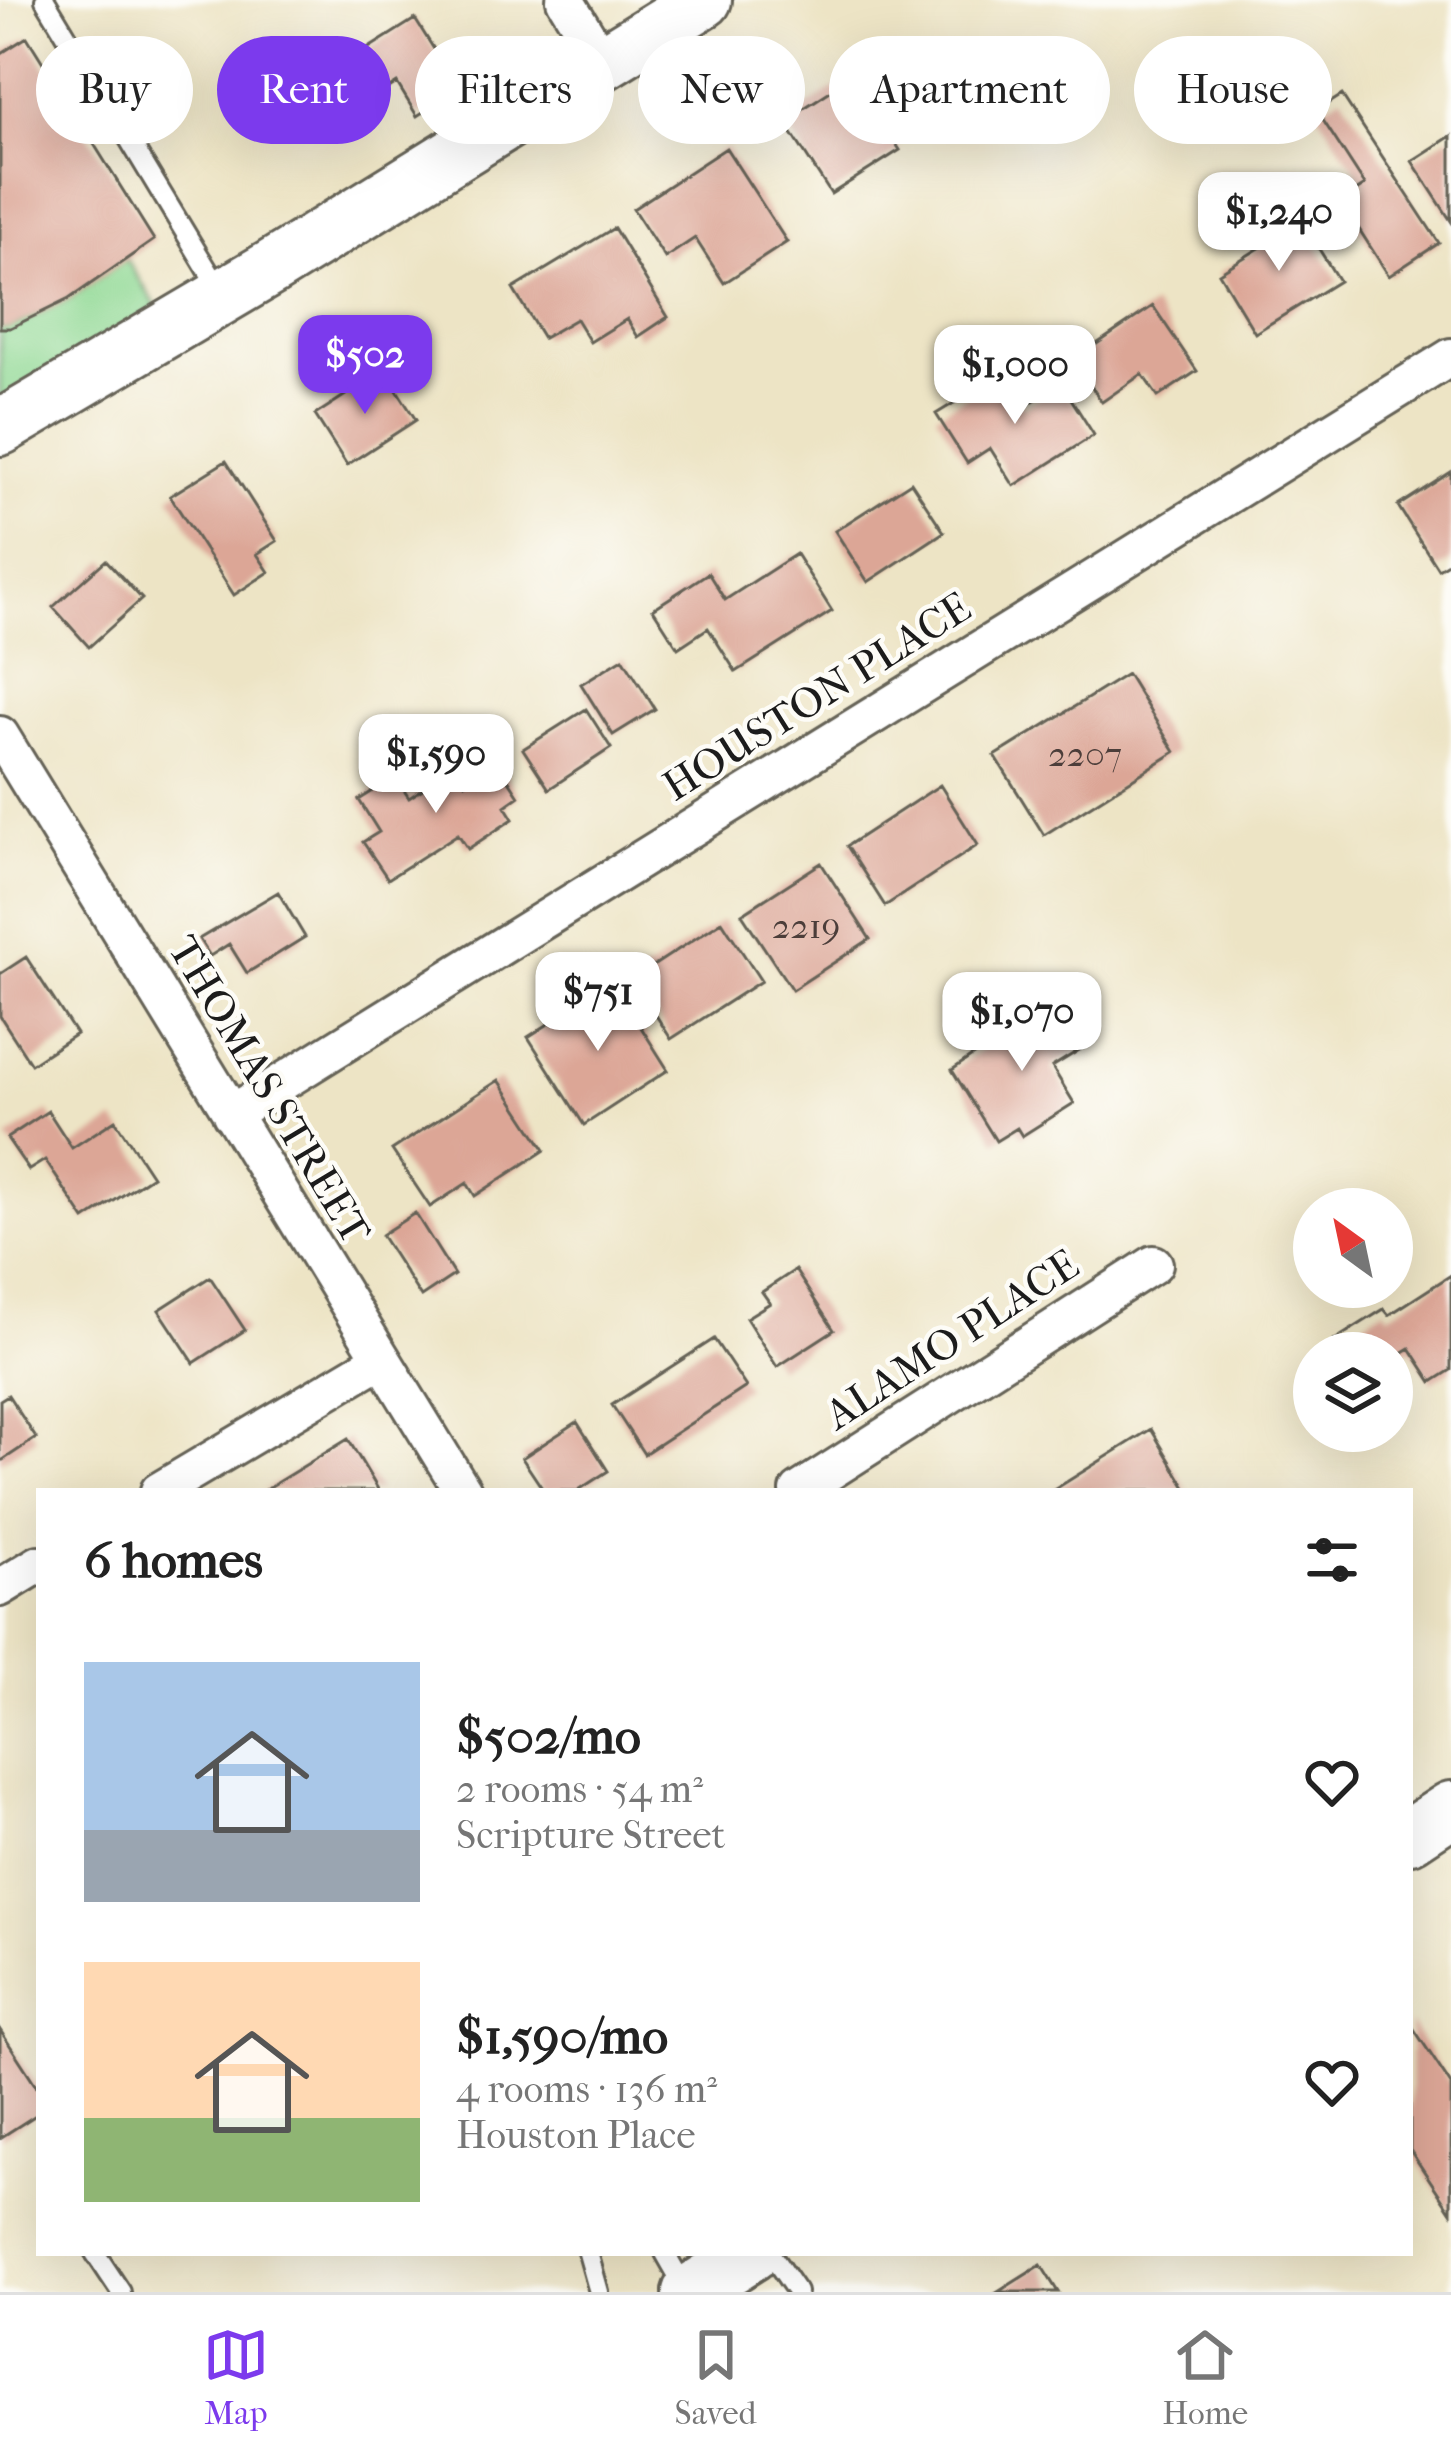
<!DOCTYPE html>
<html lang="en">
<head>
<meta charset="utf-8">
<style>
  :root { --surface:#fff; --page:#f2f2f2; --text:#222; --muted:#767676; --line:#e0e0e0; --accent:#7c3aed }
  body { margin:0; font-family:"IM FELL French Canon",serif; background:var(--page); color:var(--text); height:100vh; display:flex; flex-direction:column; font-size:45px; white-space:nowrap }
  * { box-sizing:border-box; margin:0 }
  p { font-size:39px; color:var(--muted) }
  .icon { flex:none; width:66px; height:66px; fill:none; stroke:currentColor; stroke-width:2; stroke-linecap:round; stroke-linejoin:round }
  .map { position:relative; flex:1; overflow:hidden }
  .side { position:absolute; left:36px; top:1488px; width:1377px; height:768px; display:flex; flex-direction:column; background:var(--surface); border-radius:0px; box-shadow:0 12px 48px #0002 }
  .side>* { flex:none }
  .hud { position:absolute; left:36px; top:36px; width:1380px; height:108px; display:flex; gap:24px }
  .needle { width:78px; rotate:327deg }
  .fabs { position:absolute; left:1293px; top:1188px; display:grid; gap:24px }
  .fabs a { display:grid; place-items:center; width:120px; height:120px; border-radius:50%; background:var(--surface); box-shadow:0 12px 48px #0002; font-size:60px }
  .price { position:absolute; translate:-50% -102px; padding:0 27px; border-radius:24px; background:#fff; color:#222; font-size:39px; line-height:78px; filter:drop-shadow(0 3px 6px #0008) }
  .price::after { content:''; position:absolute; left:50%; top:72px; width:36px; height:27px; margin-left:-18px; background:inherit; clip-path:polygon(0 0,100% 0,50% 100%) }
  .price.selected { background:var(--accent); color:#fff }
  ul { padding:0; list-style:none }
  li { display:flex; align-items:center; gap:36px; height:300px; padding:0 48px }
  li span { display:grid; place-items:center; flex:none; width:336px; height:240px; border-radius:0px; color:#555 }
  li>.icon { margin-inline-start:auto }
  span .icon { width:144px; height:144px; fill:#fffc; stroke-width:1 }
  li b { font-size:51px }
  h2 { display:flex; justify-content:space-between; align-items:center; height:144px; padding:0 48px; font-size:51px }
  .pill { padding:0 42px; border-radius:54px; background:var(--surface); box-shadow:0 12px 48px #0002; font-size:42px; line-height:108px }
  .pill.selected { background:var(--accent); color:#fff }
  .dock { display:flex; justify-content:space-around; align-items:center; height:168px; border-top:3px solid var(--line); background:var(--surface); font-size:33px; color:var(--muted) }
  .dock a { display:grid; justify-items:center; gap:6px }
  .dock .selected { color:var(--accent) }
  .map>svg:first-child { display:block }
  .green { fill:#8ed893; stroke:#557a58; stroke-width:3 }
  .building { fill:#dca696 }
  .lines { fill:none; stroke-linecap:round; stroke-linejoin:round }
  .lane-casing { stroke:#656257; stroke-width:24 }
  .street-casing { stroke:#656257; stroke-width:42 }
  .secondary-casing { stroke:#656257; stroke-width:60 }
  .lane { stroke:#fff; stroke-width:18 }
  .street { stroke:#fff; stroke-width:36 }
  .secondary { stroke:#fff; stroke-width:54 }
  .labels { text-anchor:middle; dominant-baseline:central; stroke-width:9; stroke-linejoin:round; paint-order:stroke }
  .number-label { font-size:36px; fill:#4c3e3a }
  .street-label { font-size:42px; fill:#1c1c1c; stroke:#fdfcf7 }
</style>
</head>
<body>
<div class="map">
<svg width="1451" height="2292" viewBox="0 0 1451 2292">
  <rect width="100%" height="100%" fill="#fdfcf7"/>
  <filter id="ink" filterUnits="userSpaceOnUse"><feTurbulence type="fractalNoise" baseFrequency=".00833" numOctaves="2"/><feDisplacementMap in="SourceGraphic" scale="24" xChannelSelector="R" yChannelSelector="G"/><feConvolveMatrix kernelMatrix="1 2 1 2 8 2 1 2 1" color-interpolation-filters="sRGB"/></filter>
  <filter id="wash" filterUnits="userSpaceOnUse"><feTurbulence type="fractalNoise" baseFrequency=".004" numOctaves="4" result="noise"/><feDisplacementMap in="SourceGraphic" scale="48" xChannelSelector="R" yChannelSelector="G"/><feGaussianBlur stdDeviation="2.7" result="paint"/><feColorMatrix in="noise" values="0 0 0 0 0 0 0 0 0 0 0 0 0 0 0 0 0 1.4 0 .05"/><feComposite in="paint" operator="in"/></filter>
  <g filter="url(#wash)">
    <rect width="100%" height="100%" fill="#ede4c5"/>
    <path class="green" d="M126,259L157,307L0,428V328H10L69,299Z"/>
    <g id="blocks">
      <path class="building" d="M415,19L459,89L417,116L397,83L349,113L326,75Z
        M27,37L154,240L69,299L10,328H0V54Z
        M852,77L900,150L831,194L784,121Z
        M1342,95L1439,243L1389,276L1341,201L1365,185L1317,111Z
        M1451,136V221L1412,161Z
        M726,148L787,242L724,283L695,238L665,258L633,209Z
        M1294,209L1339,281L1255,333L1219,273L1274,239L1266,225Z
        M614,228L668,317L638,337L627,319L590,342L576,319L543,338L513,289Z
        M1153,306L1197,371L1158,397L1142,374L1102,402L1073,360Z
        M384,370L416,420L347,465L315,415Z
        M1003,373L1024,407L1061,383L1094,435L1014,486L990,448L967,463L936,414Z
        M226,461L277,541L257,554L269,572L234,595L170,496Z
        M1451,472V561L1438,569L1398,506Z
        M911,482L944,532L868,582L835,531Z
        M796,554L832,611L736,672L708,628L678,648L653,609L708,573L725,600Z
        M106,560L142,599L89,647L53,607Z
        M623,658L655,709L613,735L581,684Z
        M1127,674L1175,752L1044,835L995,756Z
        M586,709L611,748L549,789L523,749Z
        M497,762L519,796L505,806L513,819L468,849L458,834L388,879L363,842L379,832L359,800L395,777L409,798L455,768L465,783Z
        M940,785L978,845L885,906L847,846Z
        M821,863L870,939L792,990L742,914Z
        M278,892L305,937L247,973L229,944L210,956L199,939Z
        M722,921L761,981L671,1039L633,979Z
        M26,957L76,1034L31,1064L0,1016V974Z
        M613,983L668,1070L584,1125L528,1037Z
        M1063,1003L1089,1044L1052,1067L1074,1103L1022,1136L1017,1128L996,1141L952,1070L1025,1019L1028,1024Z
        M499,1080L545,1150L475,1196L467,1183L430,1207L392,1150Z
        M48,1111L72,1148L115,1120L152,1176L85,1220L45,1160L29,1170L7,1138Z
        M415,1213L454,1275L421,1297L381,1235Z
        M795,1270L834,1330L777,1367L746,1318L770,1303L762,1292Z
        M1451,1275V1370L1432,1382L1410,1348L1392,1359V1353H1340L1333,1341L1384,1309L1389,1315Z
        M210,1277L245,1330L194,1363L159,1310Z
        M714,1339L746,1387L644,1454L612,1405Z
        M8,1395L36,1438L0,1462V1400Z
        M577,1422L608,1471L577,1491H544L522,1458Z
        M1151,1429L1188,1491H1052Z
        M348,1439L379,1491H263Z
        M1410,2023L1451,2085V2212L1410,2150Z
        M0,2030L39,2090V2113L0,2138Z
        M1041,2265L1058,2292H998Z"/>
    </g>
  </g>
  <g filter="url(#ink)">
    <use href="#blocks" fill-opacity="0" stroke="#656257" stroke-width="3"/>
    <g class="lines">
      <defs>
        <path id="lane" d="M45,0L221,292
          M95,2253L121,2292
          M588,2253L599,2292
          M665,2253L685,2288
          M770,2253L797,2292"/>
        <path id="street" d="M565,0L603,62
          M0,735L463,1491
          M231,1114L1451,357
          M159,1491L381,1359
          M799,1491L1154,1264
          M0,1588L39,1564"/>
        <path id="secondary" d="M0,428L271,268L704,0
          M1410,1836L1451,1809
          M690,2292L752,2253"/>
      </defs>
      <use href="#lane" class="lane-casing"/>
      <use href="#street" class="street-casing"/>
      <use href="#secondary" class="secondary-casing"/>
      <use href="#lane" class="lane"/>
      <use href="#street" class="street"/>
      <use href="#secondary" class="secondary"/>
    </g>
  </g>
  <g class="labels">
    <g class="number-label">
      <text x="1085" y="754">2207</text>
      <text x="806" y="926">2219</text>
    </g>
    <g class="street-label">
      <text transform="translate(817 697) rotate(-32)">HOUSTON PLACE</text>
      <text transform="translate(269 1090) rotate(59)">THOMAS STREET</text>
      <text transform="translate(952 1340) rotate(-33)">ALAMO PLACE</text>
    </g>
  </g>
</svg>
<div class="fabs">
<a><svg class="needle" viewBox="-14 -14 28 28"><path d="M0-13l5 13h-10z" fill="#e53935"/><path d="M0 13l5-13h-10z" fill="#767676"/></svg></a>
<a><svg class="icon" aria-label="layers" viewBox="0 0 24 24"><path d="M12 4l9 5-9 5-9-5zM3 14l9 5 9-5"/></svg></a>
</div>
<b class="price" style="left:1279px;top:274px">$1,240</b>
<b class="price selected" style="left:365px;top:417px">$502</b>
<b class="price" style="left:1015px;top:427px">$1,000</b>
<b class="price" style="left:436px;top:816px">$1,590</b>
<b class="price" style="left:598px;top:1054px">$751</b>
<b class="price" style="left:1022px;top:1074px">$1,070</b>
<div class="hud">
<a class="pill">Buy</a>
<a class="pill selected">Rent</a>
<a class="pill">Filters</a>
<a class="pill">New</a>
<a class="pill">Apartment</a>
<a class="pill">House</a>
</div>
<section class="side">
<h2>6 homes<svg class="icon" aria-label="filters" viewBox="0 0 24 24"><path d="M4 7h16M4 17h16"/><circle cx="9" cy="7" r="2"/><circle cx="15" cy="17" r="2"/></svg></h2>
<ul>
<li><span style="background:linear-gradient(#a9c7e8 70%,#9aa5b1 0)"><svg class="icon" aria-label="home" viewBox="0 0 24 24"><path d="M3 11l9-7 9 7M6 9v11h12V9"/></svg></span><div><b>$502/mo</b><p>2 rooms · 54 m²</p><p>Scripture Street</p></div><svg class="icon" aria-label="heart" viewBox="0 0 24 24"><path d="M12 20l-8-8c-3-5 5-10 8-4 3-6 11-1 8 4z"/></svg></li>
<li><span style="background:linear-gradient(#ffd9b3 65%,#8fb573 0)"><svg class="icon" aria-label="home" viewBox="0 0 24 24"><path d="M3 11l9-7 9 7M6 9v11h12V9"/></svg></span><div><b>$1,590/mo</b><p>4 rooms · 136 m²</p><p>Houston Place</p></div><svg class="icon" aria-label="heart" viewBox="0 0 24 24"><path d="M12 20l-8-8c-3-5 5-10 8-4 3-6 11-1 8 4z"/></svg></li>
</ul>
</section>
</div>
<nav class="dock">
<a class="selected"><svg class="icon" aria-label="map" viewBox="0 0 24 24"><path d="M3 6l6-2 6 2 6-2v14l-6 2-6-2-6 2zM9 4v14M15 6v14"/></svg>Map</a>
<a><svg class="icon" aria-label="saved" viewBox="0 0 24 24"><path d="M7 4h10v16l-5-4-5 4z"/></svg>Saved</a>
<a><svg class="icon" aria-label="home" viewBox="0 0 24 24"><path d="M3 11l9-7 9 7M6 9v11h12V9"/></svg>Home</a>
</nav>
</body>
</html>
